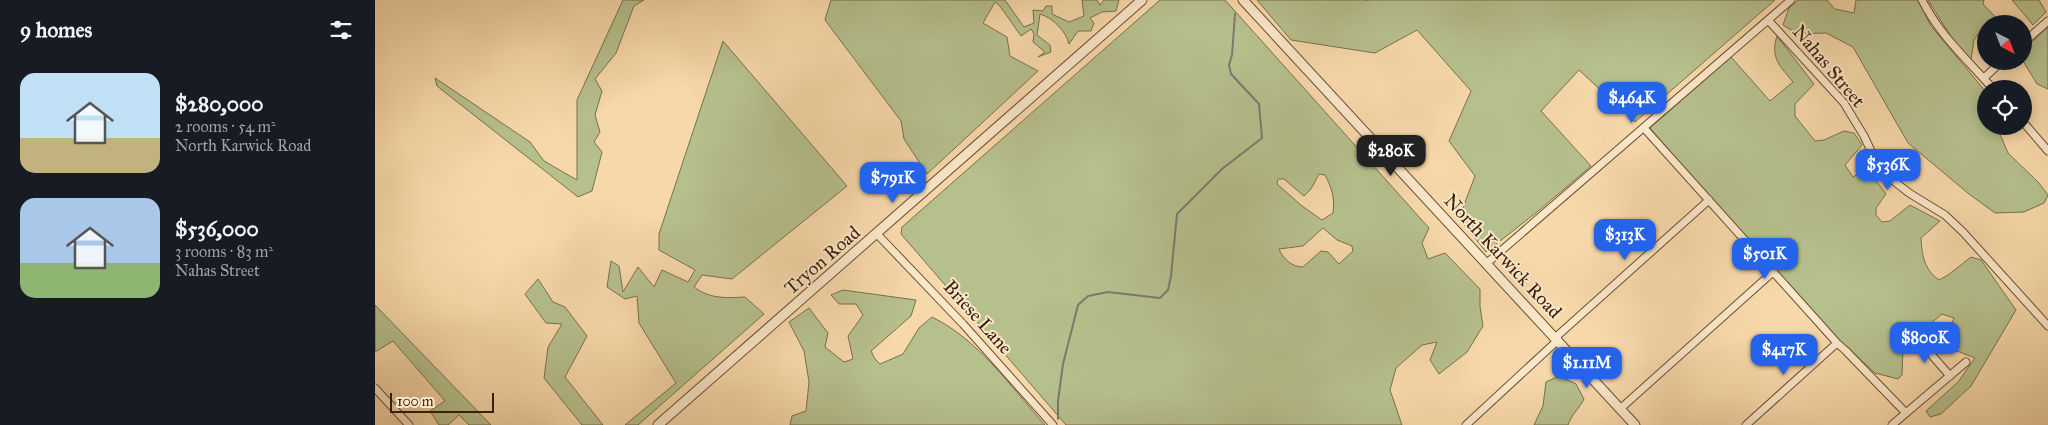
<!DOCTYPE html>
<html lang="en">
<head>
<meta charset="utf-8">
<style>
  :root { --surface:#171b24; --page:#20242c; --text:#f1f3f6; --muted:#9ea1a6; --accent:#2563eb }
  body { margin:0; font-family:"IM FELL Great Primer",serif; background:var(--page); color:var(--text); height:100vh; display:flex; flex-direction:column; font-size:19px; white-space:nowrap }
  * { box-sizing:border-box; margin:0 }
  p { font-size:16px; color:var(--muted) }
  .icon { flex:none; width:28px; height:28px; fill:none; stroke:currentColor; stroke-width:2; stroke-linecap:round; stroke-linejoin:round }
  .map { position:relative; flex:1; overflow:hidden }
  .sheet { display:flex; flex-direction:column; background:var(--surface); width:375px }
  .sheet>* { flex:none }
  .needle { width:32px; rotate:138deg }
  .controls { position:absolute; left:1602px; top:15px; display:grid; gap:10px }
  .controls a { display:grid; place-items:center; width:55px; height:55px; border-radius:50%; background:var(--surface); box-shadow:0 2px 12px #0003; font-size:25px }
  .scale { position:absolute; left:15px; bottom:12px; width:104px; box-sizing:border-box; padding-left:5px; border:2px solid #3c210a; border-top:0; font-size:14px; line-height:18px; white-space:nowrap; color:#3c210a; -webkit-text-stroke:4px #fae6c8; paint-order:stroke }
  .price { position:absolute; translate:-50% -42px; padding:0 11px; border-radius:10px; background:var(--accent); color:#fff; font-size:16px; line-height:32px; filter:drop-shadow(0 1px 2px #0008) }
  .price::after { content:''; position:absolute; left:50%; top:30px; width:15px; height:11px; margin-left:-8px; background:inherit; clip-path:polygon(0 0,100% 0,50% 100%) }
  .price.on { background:#222; color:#fff }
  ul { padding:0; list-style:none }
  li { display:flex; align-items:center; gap:15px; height:125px; padding:0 20px }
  li span { display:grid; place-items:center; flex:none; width:140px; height:100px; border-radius:15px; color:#555 }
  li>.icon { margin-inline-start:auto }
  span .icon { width:60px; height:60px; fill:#fffc; stroke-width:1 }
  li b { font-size:21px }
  h2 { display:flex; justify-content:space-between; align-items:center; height:60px; padding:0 20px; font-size:21px }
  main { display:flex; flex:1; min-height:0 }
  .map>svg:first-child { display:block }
  .green { fill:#b6c08d; stroke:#79704c; fill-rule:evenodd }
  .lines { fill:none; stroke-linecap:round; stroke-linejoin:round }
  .stream { stroke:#797b70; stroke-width:2 }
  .minor-casing { stroke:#6b4f32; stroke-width:9 }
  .tertiary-casing { stroke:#6b4f32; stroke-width:11 }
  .minor { stroke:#fae6c8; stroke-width:7 }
  .tertiary { stroke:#fae6c8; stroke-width:9 }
  .labels { text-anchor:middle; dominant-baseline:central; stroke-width:4; stroke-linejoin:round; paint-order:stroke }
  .street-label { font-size:19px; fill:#3c210a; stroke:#fae6c8 }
</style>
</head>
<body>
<main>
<section class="sheet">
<h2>9 homes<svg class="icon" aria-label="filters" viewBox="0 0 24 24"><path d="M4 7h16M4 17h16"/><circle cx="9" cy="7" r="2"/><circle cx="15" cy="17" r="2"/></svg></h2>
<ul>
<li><span style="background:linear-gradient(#bfe0f5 65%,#c2b280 0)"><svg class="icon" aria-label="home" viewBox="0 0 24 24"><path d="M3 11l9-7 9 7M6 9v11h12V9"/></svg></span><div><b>$280,000</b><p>2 rooms · 54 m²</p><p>North Karwick Road</p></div></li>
<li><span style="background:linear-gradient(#a9c7e8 65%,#8fb573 0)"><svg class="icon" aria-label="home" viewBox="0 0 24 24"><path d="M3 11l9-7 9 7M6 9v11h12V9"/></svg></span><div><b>$536,000</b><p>3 rooms · 83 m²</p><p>Nahas Street</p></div></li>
</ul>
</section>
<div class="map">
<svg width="1673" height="425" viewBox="0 0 1673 425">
  <rect width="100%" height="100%" fill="#f7d8aa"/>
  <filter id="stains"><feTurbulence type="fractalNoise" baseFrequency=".004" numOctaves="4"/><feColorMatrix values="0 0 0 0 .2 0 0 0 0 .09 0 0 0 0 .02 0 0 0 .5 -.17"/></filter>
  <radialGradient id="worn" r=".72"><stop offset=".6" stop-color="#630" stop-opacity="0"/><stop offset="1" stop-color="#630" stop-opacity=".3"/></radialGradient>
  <path class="green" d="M248,0H269L259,6L241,53L220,79L227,91L220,115L225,132L219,142L227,152L217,191L203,197L62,86L60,78L155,142L169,161L202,180V100Z
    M456,0H630L649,27L659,23L658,10L668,11L671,6H677V14L694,22L709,16L707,0H722L725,5L729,0H744L741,11L727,12L715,18L719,23L716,31H703L694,44C691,31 678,18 665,14L662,35L675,45L676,52L663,57L670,52L658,42L659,34L656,29L646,36L625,6L620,2L608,23L632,37L635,56L663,71L552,174L529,139L526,121L450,20Z
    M785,0H850L1054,228L1047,243L1053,259L1070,253L1105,289V307L1108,326L1092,352L1064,374L1055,360L1062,342L1047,345L1021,368L1015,390L1027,425H691L526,234L527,227ZM944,174L950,175C957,188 960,199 958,213L947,220L927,206L902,184L903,179H909L929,196L936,189ZM948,228L962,240L977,246L978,251L964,264L953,252L946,251L928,267C917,267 908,259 904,249L928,246Z
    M882,0H1400L1260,122L1204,70L1166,111L1216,166L1162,212L1111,252L1084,218L1100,176L1074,141L1096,91L1042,30L1000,53L916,40Z
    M1423,0H1452L1460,9L1479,13L1481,0H1543L1556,26L1611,92V126H1628L1624,132L1633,153L1663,182L1673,195L1669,203L1649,212L1620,213L1594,194L1533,143L1478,47L1451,33L1422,34L1408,25L1414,8Z
    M1553,0H1609L1608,4L1627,24H1611V37L1603,34L1599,40L1596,60L1580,43Z
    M1637,0H1664L1671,12L1658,25Z
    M1673,27V89L1662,84L1648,61L1649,49Z
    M1402,36L1439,84L1420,104V116L1440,141L1449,140L1469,131L1479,133L1487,145L1470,165L1478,177L1489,170L1499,178L1511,194L1501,208V215L1507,222L1515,221L1535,205L1565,221L1546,238C1547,256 1549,269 1564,280L1573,275L1596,257L1606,260L1641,310L1596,386L1566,414L1555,417L1551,411L1583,382L1600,358L1582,351L1565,354L1579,318L1567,314L1528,347L1527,375L1523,379L1500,373L1459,335L1373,241L1275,128L1356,57L1395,101L1418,82C1405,66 1395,58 1402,36Z
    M348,41L472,186L357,279L327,275L319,287C335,299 350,298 370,297L389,314L263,425H250L301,383L264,323L262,296L250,299L232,287L236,261L244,266L248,292L263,267L279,287L287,270L313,282L320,270L284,250V234Z
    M163,279L178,302L190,307L212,336L190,377L228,425H207L169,378L173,347L187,324L171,323L150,294Z
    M468,290L541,300L536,316L496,351L500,359L505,364L528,354L544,328L557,317C604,340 635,386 670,425H415L417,416L431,411L434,382L429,351L414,322L434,308L453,333L450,347L469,362L478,359L473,336L488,315L481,304H464L456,295Z
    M0,305L116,425H94L84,415L73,425H64L55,411L70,401L18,341L0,352Z
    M1184,376L1201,384L1209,399C1204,409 1196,415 1193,425H1159L1168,406L1171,382Z"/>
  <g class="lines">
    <path class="stream" d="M991,0H993
      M683,419V401L688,364L703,305L713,296L733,292L785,298L793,290L796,276L802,214L847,169L887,138L884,104L856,74L854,65L857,55L860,14"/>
    <defs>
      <path id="minor" d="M1547,0C1565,36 1592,59 1618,89
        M1393,20L1469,103L1489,136L1505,170L1534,193L1570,215L1588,232L1673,326
        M1649,42L1673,21
        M1609,78L1627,61
        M1649,123L1673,151
        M1269,128L1462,343L1471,351L1531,413
        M502,234L588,324L678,425
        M1112,263L1416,0
        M1181,337L1334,200
        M1541,337L1575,376
        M0,388L34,425
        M1245,409L1398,272
        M1091,425L1183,340
        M1371,425L1462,343
        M1517,425L1591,362"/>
      <path id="tertiary" d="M868,0L1260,425
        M283,425L767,0"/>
    </defs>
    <use href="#minor" class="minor-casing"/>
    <use href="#tertiary" class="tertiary-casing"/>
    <use href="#minor" class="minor"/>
    <use href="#tertiary" class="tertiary"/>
  </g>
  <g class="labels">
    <g class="street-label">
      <text transform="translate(1454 66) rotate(50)">Nahas Street</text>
      <text transform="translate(1128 256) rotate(47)">North Karwick Road</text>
      <text transform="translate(447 260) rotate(-41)">Tryon Road</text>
      <text transform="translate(603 317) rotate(48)">Briese Lane</text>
    </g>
  </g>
  <rect width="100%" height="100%" filter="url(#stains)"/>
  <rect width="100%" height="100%" fill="url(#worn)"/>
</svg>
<div class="controls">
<a><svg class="needle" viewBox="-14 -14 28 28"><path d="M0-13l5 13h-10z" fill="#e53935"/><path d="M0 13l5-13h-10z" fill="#9ea1a6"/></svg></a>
<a><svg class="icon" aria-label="locate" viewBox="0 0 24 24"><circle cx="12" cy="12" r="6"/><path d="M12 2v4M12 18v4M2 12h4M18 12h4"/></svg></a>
</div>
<div class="scale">100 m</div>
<b class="price" style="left:1257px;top:124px">$464K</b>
<b class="price on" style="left:1016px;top:177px">$280K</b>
<b class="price" style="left:1513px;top:191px">$536K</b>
<b class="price" style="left:518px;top:204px">$791K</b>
<b class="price" style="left:1250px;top:261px">$313K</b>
<b class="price" style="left:1390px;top:280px">$501K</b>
<b class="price" style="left:1550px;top:364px">$800K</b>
<b class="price" style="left:1409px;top:376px">$417K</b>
<b class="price" style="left:1212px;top:389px">$1.11M</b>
</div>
</main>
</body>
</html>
